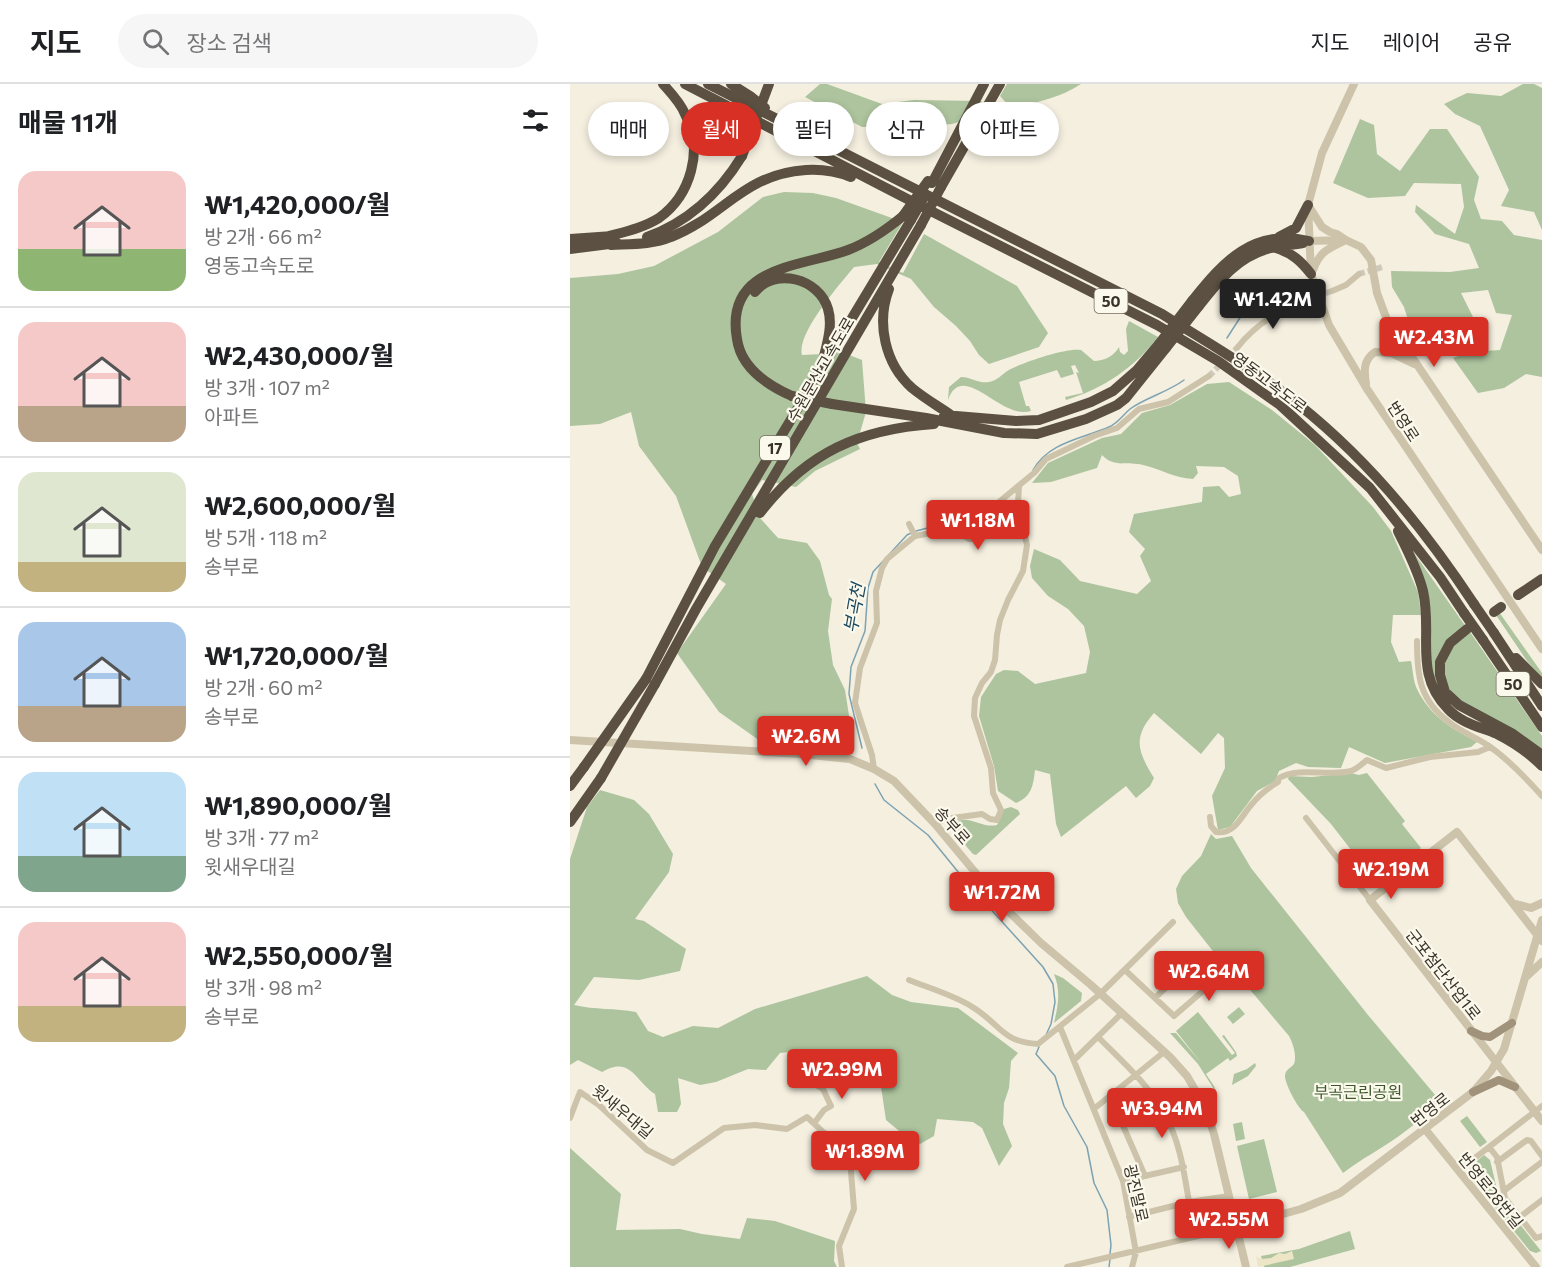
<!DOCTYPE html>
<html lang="ko">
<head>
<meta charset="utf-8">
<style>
  :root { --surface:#fff; --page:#f6f6f6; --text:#202124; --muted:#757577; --line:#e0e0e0; --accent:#d93025 }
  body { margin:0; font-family:Commissioner,"Noto Sans KR",sans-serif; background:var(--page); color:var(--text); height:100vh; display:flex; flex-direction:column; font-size:22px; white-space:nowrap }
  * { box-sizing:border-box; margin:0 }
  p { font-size:20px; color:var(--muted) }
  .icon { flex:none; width:33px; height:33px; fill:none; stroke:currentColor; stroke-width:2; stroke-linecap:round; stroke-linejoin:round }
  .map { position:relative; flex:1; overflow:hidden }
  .panel { display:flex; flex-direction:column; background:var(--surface); width:570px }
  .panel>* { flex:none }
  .hud { position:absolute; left:18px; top:18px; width:570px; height:54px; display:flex; gap:12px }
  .price { position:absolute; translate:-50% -51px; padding:0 14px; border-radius:6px; background:var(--accent); color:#fff; font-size:20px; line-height:39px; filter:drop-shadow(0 2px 3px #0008) }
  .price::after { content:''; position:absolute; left:50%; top:36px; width:18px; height:14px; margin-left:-9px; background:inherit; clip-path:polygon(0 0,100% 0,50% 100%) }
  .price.selected { background:#222; color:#fff }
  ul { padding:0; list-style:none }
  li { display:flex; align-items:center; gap:18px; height:150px; padding:0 18px }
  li+li { border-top:2px solid var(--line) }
  li span { display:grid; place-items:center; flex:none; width:168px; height:120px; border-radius:18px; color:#555 }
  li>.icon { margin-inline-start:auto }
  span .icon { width:72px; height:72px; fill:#fffc; stroke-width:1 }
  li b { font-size:26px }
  h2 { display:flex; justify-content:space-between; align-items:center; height:72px; padding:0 18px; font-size:26px }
  .tag { padding:0 21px; border-radius:27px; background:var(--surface); box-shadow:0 3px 9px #0003; font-size:21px; line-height:54px }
  .tag.selected { background:var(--accent); color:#fff }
  header { display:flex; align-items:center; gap:36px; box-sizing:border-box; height:84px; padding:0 30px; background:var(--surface); border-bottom:2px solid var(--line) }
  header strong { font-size:28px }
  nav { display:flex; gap:33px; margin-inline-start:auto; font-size:21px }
  .search { width:420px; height:54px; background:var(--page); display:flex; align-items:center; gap:15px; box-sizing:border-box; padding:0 21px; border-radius:33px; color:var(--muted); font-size:22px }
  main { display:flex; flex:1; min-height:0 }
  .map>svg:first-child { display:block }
  .green { fill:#adc49e }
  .plaza { fill:#ece5c6 }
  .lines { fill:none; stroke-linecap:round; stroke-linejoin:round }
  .stream { stroke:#7da2b2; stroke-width:1.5 }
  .minor-tunnel { stroke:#cfc9bb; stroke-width:6; stroke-dasharray:6 3; stroke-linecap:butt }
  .minor { stroke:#cdc3aa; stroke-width:6 }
  .tertiary { stroke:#cdc3aa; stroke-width:8 }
  .secondary { stroke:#a1937b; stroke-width:8 }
  .motorway { stroke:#5b5041; stroke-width:10 }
  .motorway-bridge { stroke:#5b5041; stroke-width:10 }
  .labels { text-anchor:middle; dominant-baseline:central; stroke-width:4.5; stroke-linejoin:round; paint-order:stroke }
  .shield { fill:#fbf8ec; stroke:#746e64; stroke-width:1.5 }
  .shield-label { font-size:15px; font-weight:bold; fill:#3a332a }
  .street-label { font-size:16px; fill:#3a332a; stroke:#fbf8ec }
  .park-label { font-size:16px; fill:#3d592c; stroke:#fbf8ec }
  .water-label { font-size:18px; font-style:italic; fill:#1d495e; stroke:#fbf8ec }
</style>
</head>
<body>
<header>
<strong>지도</strong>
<div class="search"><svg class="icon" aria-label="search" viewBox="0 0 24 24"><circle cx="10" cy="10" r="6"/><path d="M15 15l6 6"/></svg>장소 검색</div>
<nav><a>지도</a><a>레이어</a><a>공유</a></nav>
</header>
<main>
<section class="panel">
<h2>매물 11개<svg class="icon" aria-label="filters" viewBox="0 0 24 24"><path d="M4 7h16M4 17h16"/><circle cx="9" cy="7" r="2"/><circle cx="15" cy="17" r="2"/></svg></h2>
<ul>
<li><span style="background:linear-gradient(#f6c9c9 65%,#8fb573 0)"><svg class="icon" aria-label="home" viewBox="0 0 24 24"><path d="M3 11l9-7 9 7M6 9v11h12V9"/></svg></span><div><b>₩1,420,000/월</b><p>방 2개 · 66 m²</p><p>영동고속도로</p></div></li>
<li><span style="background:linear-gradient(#f6c9c9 70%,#b9a48a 0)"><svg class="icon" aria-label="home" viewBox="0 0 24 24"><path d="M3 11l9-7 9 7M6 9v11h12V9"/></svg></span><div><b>₩2,430,000/월</b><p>방 3개 · 107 m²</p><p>아파트</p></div></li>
<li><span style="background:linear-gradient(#dfe7d0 75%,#c2b280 0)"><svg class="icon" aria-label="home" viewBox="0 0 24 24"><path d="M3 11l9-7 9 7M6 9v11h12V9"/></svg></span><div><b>₩2,600,000/월</b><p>방 5개 · 118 m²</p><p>송부로</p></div></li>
<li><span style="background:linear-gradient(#a9c7e8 70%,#b9a48a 0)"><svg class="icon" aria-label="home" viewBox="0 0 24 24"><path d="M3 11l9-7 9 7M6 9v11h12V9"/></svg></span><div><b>₩1,720,000/월</b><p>방 2개 · 60 m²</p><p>송부로</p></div></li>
<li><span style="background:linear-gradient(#bfe0f5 70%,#7fa58c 0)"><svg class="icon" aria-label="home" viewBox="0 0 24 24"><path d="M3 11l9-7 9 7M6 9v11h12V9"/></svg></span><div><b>₩1,890,000/월</b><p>방 3개 · 77 m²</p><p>윗새우대길</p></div></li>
<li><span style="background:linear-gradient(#f6c9c9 70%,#c2b280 0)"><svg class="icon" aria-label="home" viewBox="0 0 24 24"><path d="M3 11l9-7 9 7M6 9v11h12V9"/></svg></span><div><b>₩2,550,000/월</b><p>방 3개 · 98 m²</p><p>송부로</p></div></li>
</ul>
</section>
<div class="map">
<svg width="972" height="1183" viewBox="0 0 972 1183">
  <rect width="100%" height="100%" fill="#f4efdf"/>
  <path class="green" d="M250,0H257L312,20L344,16L411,17L425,27L382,40L351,43H292L235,13Z
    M437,0H511C490,14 465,19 441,24L430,12Z
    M953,0H964L972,4V146L964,128L931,122L939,106L910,42L885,30L874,20L897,9L931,12Z
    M790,35L804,41L807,70L830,87L860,45H877L909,93L904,116L911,135L932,137L944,151L972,156V293L956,290L934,304L908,309L883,274L899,268L930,266L942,231L926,229L918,206L891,209L909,245L891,259L870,256L840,242L834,223L822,203L821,187L880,188L909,184L899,160L865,150L845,128L846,121L885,150L894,123L891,100L844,99L835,112L798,114L763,99Z
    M214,108L243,109L266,114L333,138L309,178L333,189L354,150L447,202L478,249L469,263L419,280L409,271L400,257L386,242L364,223L341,195L307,180L284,183C270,200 226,250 232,271L274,269L292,276L296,328L287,359L290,365L245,387L226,403L192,396L182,410L190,434L208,454L237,459L250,477L259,511L262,515L258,547L263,581L275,606L284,663L193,659L149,628L107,569L156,500L132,483L106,412L69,362L61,328L30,340L0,342V194L48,190L84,182L148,148L193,113Z
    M559,237L588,253C565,283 533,305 496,316L495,313L513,309L506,288L509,289L505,281L501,282L504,290L491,294L487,286L449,298L456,322H459L461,327C431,337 393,275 378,316L379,303L391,293C401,293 409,300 419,298C427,297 432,290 439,286C451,279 497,263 511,266L524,277C534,277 544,272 549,263L550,268L554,271L558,267L556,245Z
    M659,298L702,326L745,361L803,423L821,447L848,508L851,531H823L821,558L829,578L841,577C843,586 843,597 847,605C860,632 882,645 907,658L901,663L815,679L779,663L771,684L738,683L726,679L709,687L705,697L687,707L660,743L648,746L642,712L655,684L654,654L648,649L631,670L584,629C562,654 568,668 584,694L580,702L566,714L556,702L491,753L486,740L480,690L465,686C463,702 462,712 446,719L428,707L424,682L409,632L411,613L426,590L434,586L448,587L465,600L516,589L520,568L514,542L498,525L478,512L462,494L460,482L464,465L490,476L510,497L567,510L581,497L570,472L575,465L559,448L564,430L632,418L633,403L649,402L659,413L671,410L668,392L654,383L626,382L628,389L623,395C604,394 591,385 573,381C558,377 544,384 532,371L527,384L481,398L462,399L478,379L532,354L551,350L572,329L600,321L637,300Z
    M844,469L896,543L884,551L869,599L865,601L862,591Z
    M929,528L972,589V594L957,577L926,531Z
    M900,548L972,652V667L890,618L877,603L873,580L881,561Z
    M781,689L789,691L797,689L835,737L832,740L851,764L809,798H806L761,740L718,695L719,692L742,693Z
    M30,706L64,716L79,730L103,770L99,788L65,835L74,837L116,865L110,887L69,896L24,893L4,921C25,926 45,924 66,928L78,947L93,953L123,942L148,944L185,925L297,892L322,911L341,918L388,924L448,969L441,977L439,1004L434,1019L433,1040L442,1062L429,1082L412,1044L403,1038L367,1035L364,1052L350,1060L334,1051L316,1036L310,996L293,984L249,965L210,969L196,986L178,985L146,998L130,1001L108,994L111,1020L107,1028H88L85,1010C65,997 61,971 32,988L8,976L0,981V775L17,723Z
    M441,723L448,726L450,730L406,771L403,770L381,745V740C399,728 410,745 427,741L434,725Z
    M641,750L646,755L662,752L681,784L798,931L871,1018C857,1030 844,1041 829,1052C811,1065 791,1075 773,1089L734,1028C728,1025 714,998 715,991C716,985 721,984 724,980C727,972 723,959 719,952L671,895L657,885L616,833L608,819L606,805L612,792L631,772Z
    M484,890L493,894L512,909L511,917L484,939C488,922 491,907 484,890Z
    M669,923L675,930L663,940L657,933Z
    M628,928L662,971L665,969L652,952L654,951L666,968L667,972L660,977L658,974L636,990L644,1002L647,1010L628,980L600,949H606L632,980L606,947Z
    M685,979L686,982L678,992L662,1001L664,990L677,985Z
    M897,1032L917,1058L910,1063L890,1037Z
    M672,1038L675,1055L666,1057L663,1040Z
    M694,1055L707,1108L679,1115L667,1062Z
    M0,1064L51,1110L46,1146L110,1145L132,1150L170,1155L177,1134L205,1137L265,1157L264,1177L267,1183H0Z
    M914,1071L920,1076L929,1114L971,1167L966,1169L960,1167L897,1089L902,1081Z
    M780,1147L785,1165L720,1183H694L691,1172L729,1165Z"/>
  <path class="plaza" d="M722,1167L724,1175L688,1183L686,1172L691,1175L701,1174L709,1169L715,1170Z"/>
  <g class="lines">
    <path class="stream" d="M657,254L680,218
      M463,386C479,358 511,355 539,343C548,339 553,331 560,325C575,314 598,308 614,296
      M412,446L425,418
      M346,447L369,441L382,443
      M395,449L404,452
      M292,664L279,610L281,583L295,547L298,504L303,488L337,451L341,449
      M305,700L314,716L358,751L398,800L473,883L483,900L485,918L481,940L476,951
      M469,963L466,970L485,992L494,1022L517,1063L524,1099L537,1126L541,1161L540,1170
      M539,1183L540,1175"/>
    <path class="minor-tunnel" d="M789,190L812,183
      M730,218L762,207
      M639,292L667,264"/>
    <path class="minor" d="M762,207L776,201L789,190
      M667,264C683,243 706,228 730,218
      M339,440L345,452
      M847,557C847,591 849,616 879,638C891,648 906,653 919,662C939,676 956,694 972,712
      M304,685L302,671L285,619L290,584L307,539L306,507L312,484L317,475L345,452L377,446H384L399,455H406L416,447L429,418L464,389L476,375L524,352L547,344L569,325L598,318L639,292
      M640,733L641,742L646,748C665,751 671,732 682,720C689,711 698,704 708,698L709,694C730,682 758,693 781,687C787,685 792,680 797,676L816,684L860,673L908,668L920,663
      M736,734L800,816
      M365,740L375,735L412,730L420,735L427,736L431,726L423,709L421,684L404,632L405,614L412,599L421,588L425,576L427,551L430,536L438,516L453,487L457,461L448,420L449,402
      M555,886L604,932L641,900L621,879L585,914
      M339,896C359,904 387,912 404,924C431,941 432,958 468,960L530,910L603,838
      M490,943L553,1097L566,1168L562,1183
      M528,953C552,977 578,1000 594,1029C610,1057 614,1088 619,1118
      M504,976L552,929
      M244,1000L253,1005L261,1022L254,1026L245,1038
      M540,1012L575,1092
      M525,1024L594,968
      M0,1034L10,1008L29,1021L77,1066L103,1079L154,1044L185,1041L217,1045L237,1033L253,1048L279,1063L284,1125L269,1162L272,1183
      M919,1063L927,1073L935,1114L966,1154L972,1152
      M927,1078L957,1056L961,1057L972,1072
      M888,1087L972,1022
      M553,1097L614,1083
      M935,1106L972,1078
      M559,1133L619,1118L659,1112
      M950,1133L972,1116
      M497,1183L666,1143"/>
    <path class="tertiary" d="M784,0L752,69L738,121L741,190L759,241L797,305L972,565
      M738,121L752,143L760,148L767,150L776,156C758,165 750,167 743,186
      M739,157L776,156L791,163L801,176L807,209L817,236L972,466
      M796,300C794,287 793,276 805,268L821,269L844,280
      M0,656L231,670L280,675L304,685L324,697L365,740L434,823L471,859L521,901L600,973L617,992L635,1023L644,1050L676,1183
      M946,820L961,824L972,819
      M972,857L887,748L800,816L972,1037
      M957,892L972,878
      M855,1045L966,1183
      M666,1143L731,1125L770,1109L903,1008L921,987L934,965L972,836"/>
    <path class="secondary" d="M901,947L912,952L920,953L942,939
      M903,1008L929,996L945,1003"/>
    <path class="motorway" d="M115,0L347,120L587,241L648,277L710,321L800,404L870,493L894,529
      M138,0L592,230C633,256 676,280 715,310C792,368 851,440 904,520
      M161,0L180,12L195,24
      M362,99L414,0
      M371,103L430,0
      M36,153C54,148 73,144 89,134C121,111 134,65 115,30C110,18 101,9 93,0
      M77,153C118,138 150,108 172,72
      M709,153L726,144L738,121
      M0,155L43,152
      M41,161C60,160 82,161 101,153C153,133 173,90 236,86C252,85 266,87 281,93
      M706,164C722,169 731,177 741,190
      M0,165L47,159
      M319,205C306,239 315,280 342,304C354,314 368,322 381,331
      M185,208C205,183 249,194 258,225C263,241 257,260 253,276
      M622,217C654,177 683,144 739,157
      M629,222C649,196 670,170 705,163C714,161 723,161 733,159
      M222,312C197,301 171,284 167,255C154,181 232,183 278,166C299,158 316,146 333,132
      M262,320L356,334L434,349L467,350L516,335L547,321L556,314L596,264
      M374,331L446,337L469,336L521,318L543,307L567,286L589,260
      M190,429C237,368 290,345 364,340
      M828,447C837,466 848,486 853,507C863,551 843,589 878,625C891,639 910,643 927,650C943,658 959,669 972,682
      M948,511L972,495
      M924,528L931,523
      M897,545L880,559L870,578V591L875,608L889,621L943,650L972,671
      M924,549L972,622
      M913,556L972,643
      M946,574L972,600
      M76,595L145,462L341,136
      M85,600L126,525L351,141
      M0,702L14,683
      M0,738L31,694"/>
    <path class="motorway-bridge" d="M172,72L199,0
      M333,132L358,97
      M341,136L353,115
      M351,141L371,103
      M589,260L622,217
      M596,264L629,222
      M222,312L262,320
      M904,520L924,549
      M894,529L913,556
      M14,683L76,595
      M31,694L85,600"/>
  </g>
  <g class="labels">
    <g class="shield">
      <rect x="524.5" y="205" width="33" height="24" rx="4.5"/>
      <rect x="190" y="352" width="30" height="24" rx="4.5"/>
      <rect x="926.5" y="588" width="33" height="24" rx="4.5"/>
    </g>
    <g class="shield-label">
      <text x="541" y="217">50</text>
      <text x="205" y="364">17</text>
      <text x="943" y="600">50</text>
    </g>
    <g class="street-label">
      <text transform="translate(250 285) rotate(-60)">수원문산고속도로</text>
      <text transform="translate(700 298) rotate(37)">영동고속도로</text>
      <text transform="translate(834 337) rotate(57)">번영로</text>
      <text transform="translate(383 741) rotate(49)">송부로</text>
      <text transform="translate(874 890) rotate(52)">군포첨단산업1로</text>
      <text transform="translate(860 1025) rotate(-38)">번영로</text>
      <text transform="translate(53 1027) rotate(40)">윗새우대길</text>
      <text transform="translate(921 1106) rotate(51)">번영로28번길</text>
      <text transform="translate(567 1109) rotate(77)">광진말로</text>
    </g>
    <g class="park-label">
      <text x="788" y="1007">부곡근린공원</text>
    </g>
    <g class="water-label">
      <text transform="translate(284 524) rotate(-80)">부곡천</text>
    </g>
  </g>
</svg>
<b class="price selected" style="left:703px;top:246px">₩1.42M</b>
<b class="price" style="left:864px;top:284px">₩2.43M</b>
<b class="price" style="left:408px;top:467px">₩1.18M</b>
<b class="price" style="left:236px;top:683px">₩2.6M</b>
<b class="price" style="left:821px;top:816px">₩2.19M</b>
<b class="price" style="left:432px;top:839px">₩1.72M</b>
<b class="price" style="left:639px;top:918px">₩2.64M</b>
<b class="price" style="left:272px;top:1016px">₩2.99M</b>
<b class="price" style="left:592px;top:1055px">₩3.94M</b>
<b class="price" style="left:295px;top:1098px">₩1.89M</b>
<b class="price" style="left:659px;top:1166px">₩2.55M</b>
<div class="hud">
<a class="tag">매매</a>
<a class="tag selected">월세</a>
<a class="tag">필터</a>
<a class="tag">신규</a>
<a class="tag">아파트</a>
</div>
</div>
</main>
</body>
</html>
